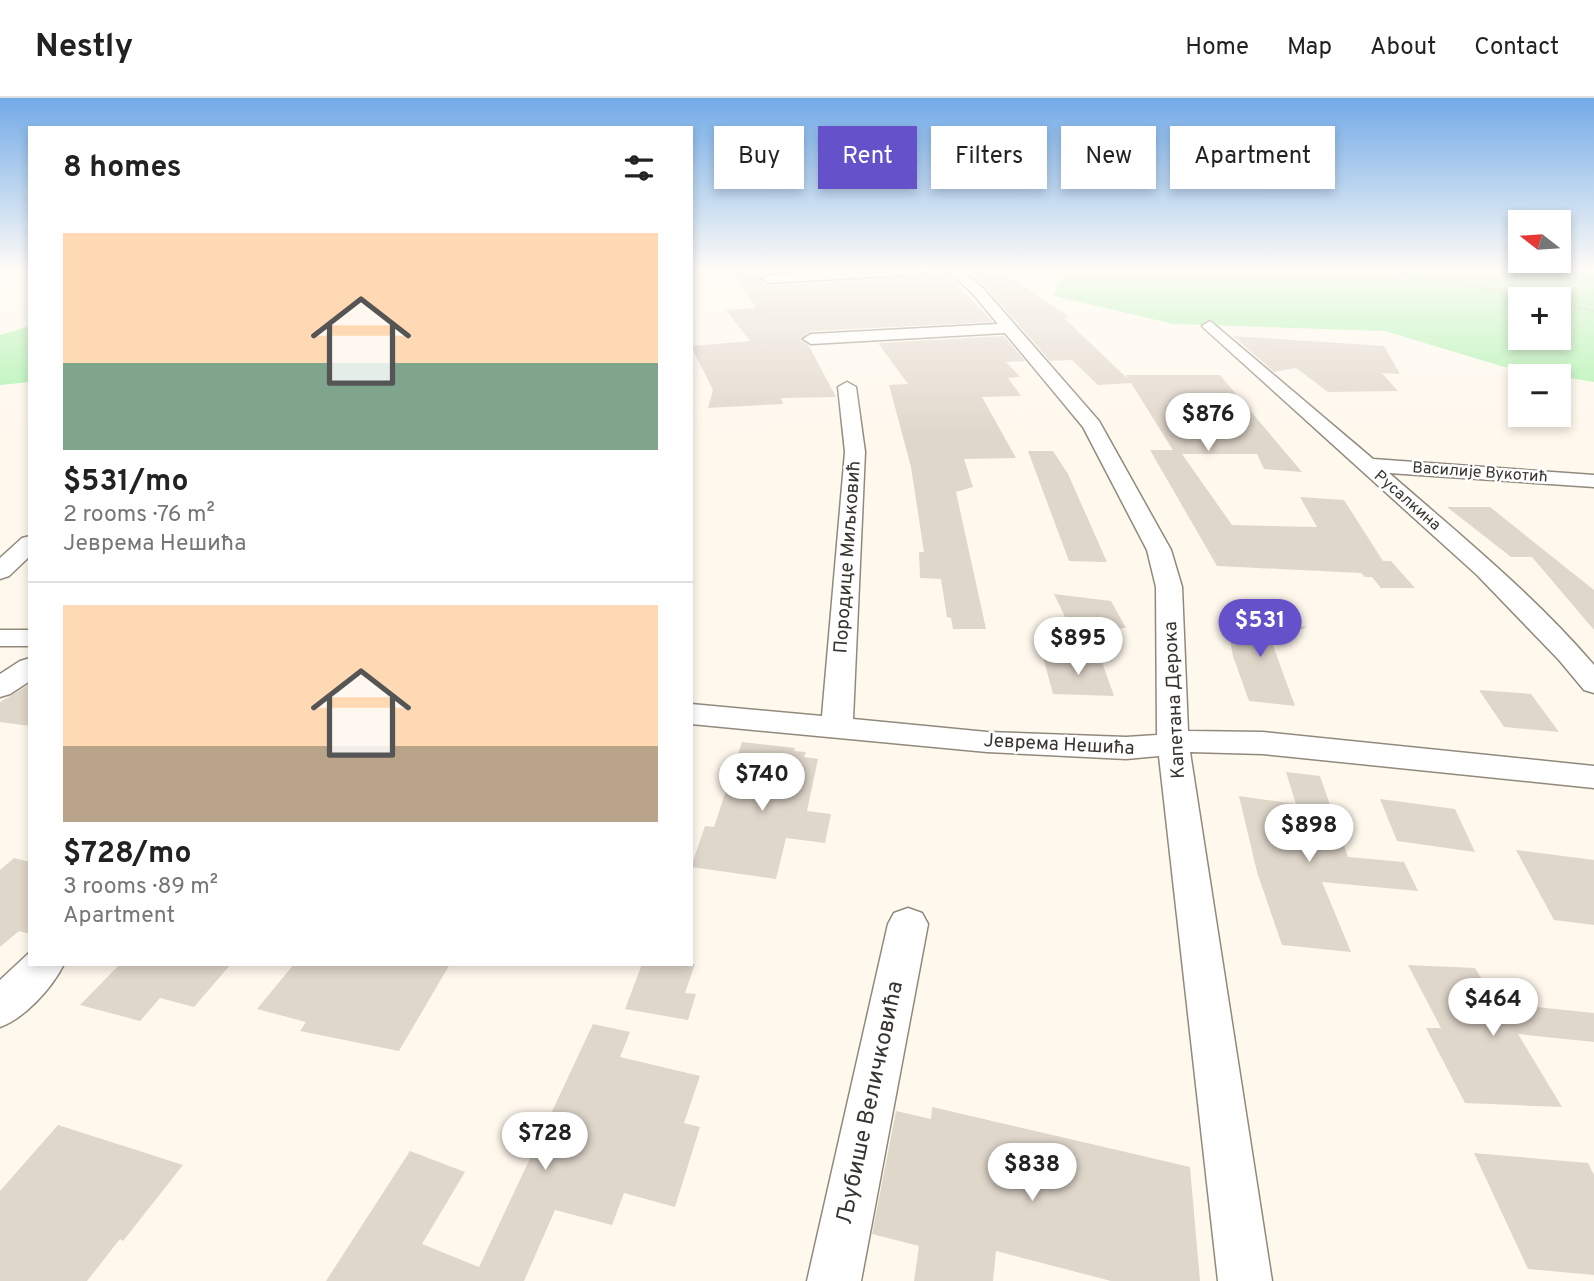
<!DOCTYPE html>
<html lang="en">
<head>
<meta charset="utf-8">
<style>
  :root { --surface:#fff; --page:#f6f6f6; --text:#222; --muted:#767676; --line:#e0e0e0; --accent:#6551ca }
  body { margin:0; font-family:Overpass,sans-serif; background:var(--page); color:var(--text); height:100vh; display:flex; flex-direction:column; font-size:26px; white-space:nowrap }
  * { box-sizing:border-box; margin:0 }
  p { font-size:23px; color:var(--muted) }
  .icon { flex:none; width:38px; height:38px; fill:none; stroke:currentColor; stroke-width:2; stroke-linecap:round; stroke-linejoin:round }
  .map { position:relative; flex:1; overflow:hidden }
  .panel { position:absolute; left:28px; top:28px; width:665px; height:840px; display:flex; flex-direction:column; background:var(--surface); border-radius:0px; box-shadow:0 4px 10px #0003 }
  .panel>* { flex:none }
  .guide { position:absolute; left:714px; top:28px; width:665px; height:63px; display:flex; gap:14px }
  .needle { width:46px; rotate:287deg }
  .controls { position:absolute; left:1508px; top:112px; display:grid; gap:14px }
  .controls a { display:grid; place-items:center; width:63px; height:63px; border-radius:0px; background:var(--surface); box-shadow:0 4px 10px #0003; font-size:35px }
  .price { position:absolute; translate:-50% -60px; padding:0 16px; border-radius:24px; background:#fff; color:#222; font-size:23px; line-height:46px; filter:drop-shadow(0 2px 4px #0008) }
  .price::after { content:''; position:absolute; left:50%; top:42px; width:21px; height:16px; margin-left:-10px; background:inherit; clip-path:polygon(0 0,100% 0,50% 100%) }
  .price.selected { background:var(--accent); color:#fff }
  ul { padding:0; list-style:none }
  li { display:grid; align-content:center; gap:14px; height:371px; padding:0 35px }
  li+li { border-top:2px solid var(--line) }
  li span { display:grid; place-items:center; height:217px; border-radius:0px; color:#555 }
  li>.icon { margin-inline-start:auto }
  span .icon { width:126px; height:126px; fill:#fffc; stroke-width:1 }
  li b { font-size:30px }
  h2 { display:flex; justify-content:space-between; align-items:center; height:84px; padding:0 35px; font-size:30px }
  .chip { padding:0 24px; border-radius:0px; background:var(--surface); box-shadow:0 4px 10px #0003; font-size:24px; line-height:63px }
  .chip.selected { background:var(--accent); color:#fff }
  header { display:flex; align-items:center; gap:42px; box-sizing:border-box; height:98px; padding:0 35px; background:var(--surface); border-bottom:2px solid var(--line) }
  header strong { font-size:33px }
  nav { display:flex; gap:38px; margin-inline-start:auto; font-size:24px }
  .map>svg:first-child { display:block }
  .green { fill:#abf2ac; fill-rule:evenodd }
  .building { fill:#e0d7cb }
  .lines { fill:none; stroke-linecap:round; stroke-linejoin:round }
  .street-casing { stroke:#91897d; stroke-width:3 }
  .path { stroke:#c1bbb2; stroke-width:2; stroke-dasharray:2.5 2.5; stroke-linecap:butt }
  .street { fill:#fff; fill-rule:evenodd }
  .labels { text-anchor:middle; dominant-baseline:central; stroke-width:5; stroke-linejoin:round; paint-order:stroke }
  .far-street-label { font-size:16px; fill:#38342f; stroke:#fff }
  .street-label { font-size:19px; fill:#38342f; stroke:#fff }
  .near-street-label { font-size:23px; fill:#38342f; stroke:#fff }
</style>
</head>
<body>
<header>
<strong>Nestly</strong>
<nav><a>Home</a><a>Map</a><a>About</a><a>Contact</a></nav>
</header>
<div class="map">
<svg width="1594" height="1183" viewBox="0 0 1594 1183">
  <rect width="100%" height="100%" fill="#fff8ed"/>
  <path class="green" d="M1061,172H1594V284L1501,268L1385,233L1173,226L1054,198ZM1521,201H1559V240H1521Z
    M30,228V284L0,287V237Z"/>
  <path class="building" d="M732,172H823L768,175L760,182L769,188L947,176L993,224L811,233L801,242L809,248L836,299L781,300L783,306L708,310L713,292L691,248L750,243L726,212L756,210Z
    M984,172L1000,173L1070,219L1064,220L1128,281L1126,277H1220L1302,374L1264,371L1257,356H1182L1232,427L1317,429L1300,399L1344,402L1383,463H1391L1415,490H1381L1372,479H1365L1361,475L1217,468L1150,352H1173L1131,285L1098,287L1072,262L1050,263L984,187L967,174Z
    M1004,238L1025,263L1006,264L1020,279L1008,280L1021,298L982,299L1016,360L964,361L973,389L956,394L986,531H953L951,520L947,519L941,481L920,480L919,454H924L911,369L889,287L908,286L878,245Z
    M1233,238L1384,248L1400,276L1382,275L1398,293L1328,294L1296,270L1274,274Z
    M1028,353H1053L1068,376L1107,464L1069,463Z
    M1447,409H1490L1594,492V532L1532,459H1511Z
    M1054,496L1111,503L1126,530L1071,531Z
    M1226,519L1307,529L1271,542L1295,608L1249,603L1233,558Z
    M1043,559L1101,561L1114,598L1053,596Z
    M30,586V628L0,624V604Z
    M1479,592L1531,596L1559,634L1504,629Z
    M742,644L795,650L794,653L806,654L804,659L818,661L807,713L831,716L825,745L786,740L776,781L691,769L705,728L714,729Z
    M1286,674L1320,678L1348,759L1404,764L1418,793L1322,784L1351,854L1282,847L1257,774L1239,698L1296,706Z
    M1380,701L1455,711L1475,754L1397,743Z
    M1516,752L1594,762V827L1554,822Z
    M14,760L30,764V836L19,833L0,849V772Z
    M120,866H231L194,909L160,900L140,923L80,907Z
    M294,866H450L399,953L300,933L306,924L257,911Z
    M642,866H695L685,895L696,896L688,922L625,911Z
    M1408,867L1475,870L1497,905L1594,915V944L1518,936L1562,1009L1465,1005L1426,930H1441Z
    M593,926L630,934L620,959L700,978L684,1025L700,1029L675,1109L624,1095L612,1127L555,1112L524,1183H326L410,1053L465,1074L422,1146L479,1169Z
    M932,1009L1190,1069L1200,1183H1111L996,1153L993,1183H914L919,1148L872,1136L896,1013L931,1021Z
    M58,1027L183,1067L123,1143L120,1141L87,1183H0V1093Z
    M1474,1055L1588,1065L1594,1077V1177L1528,1171Z"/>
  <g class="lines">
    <defs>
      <path id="street" d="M864,172H929L923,176L769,185L762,181L769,177Z
        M947,172H960L982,189L1099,323L1171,452L1182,489L1188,633L1263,634L1594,668V690L1263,656L1190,654L1272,1183H1218L1159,658L1126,661L987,654L691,626V606L822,618L845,354L838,289L847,284L856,289L865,354L853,621L987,634L1126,639L1157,637L1156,489L1147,452L1083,329L1005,235L811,246L803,241L811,236L998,226L972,195Z
        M1210,223L1373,361L1594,377V389L1389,375C1459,436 1533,496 1594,567V595L1584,592L1559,562L1477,477L1205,231L1202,228Z
        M30,438V458L9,478L0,481V460L22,440Z
        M0,532H30V548H0Z
        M30,560V583L10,596L0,599V576L20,563Z
        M908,810L922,815L928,826L861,1183H807L888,826L894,815Z
        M30,854V866H64C52,890 25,920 0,929V882Z"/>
    </defs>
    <use href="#street" class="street-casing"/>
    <path class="path" d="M1380,172L1546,201
      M1559,205L1594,213"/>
    <use href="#street" class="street"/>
  </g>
  <linearGradient id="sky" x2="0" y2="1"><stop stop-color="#72aae7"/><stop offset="0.51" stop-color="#fffcf7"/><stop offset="1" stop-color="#fffcf7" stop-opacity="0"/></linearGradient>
  <rect width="1594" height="337" fill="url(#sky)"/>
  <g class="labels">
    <g class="far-street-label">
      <text transform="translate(1480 375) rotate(4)">Василије Вукотић</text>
      <text transform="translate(1407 403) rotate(41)">Русалкина</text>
    </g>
    <g class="street-label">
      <text transform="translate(848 459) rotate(-86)">Породице Миљковић</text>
      <text transform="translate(1175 602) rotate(-93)">Капетана Дерока</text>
      <text transform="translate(1059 647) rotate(3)">Јеврема Нешића</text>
    </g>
    <g class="near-street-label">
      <text transform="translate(871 1005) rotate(-78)">Љубише Величковића</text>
    </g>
  </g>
</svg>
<div class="controls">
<a><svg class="needle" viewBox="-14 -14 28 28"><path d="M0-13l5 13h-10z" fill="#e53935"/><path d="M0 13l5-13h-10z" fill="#767676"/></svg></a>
<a>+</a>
<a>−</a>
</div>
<b class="price" style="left:1208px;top:355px">$876</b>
<b class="price selected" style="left:1260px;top:561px">$531</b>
<b class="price" style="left:1078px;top:579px">$895</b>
<b class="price" style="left:762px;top:715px">$740</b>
<b class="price" style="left:1309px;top:766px">$898</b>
<b class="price" style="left:1493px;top:940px">$464</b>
<b class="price" style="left:545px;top:1074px">$728</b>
<b class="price" style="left:1032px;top:1105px">$838</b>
<div class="guide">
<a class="chip">Buy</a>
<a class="chip selected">Rent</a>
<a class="chip">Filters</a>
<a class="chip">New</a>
<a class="chip">Apartment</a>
</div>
<section class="panel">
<h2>8 homes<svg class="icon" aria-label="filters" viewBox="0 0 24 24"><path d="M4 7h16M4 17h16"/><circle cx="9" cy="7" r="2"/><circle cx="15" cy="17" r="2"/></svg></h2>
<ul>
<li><span style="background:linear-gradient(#ffd9b3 60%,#7fa58c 0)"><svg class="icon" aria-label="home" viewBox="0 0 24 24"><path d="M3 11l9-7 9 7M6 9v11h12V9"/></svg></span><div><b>$531/mo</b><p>2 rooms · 76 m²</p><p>Јеврема Нешића</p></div></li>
<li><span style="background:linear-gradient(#ffd9b3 65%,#b9a48a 0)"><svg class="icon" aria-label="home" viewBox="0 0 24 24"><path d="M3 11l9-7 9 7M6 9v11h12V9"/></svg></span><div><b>$728/mo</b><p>3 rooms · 89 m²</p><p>Apartment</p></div></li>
</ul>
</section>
</div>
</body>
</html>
